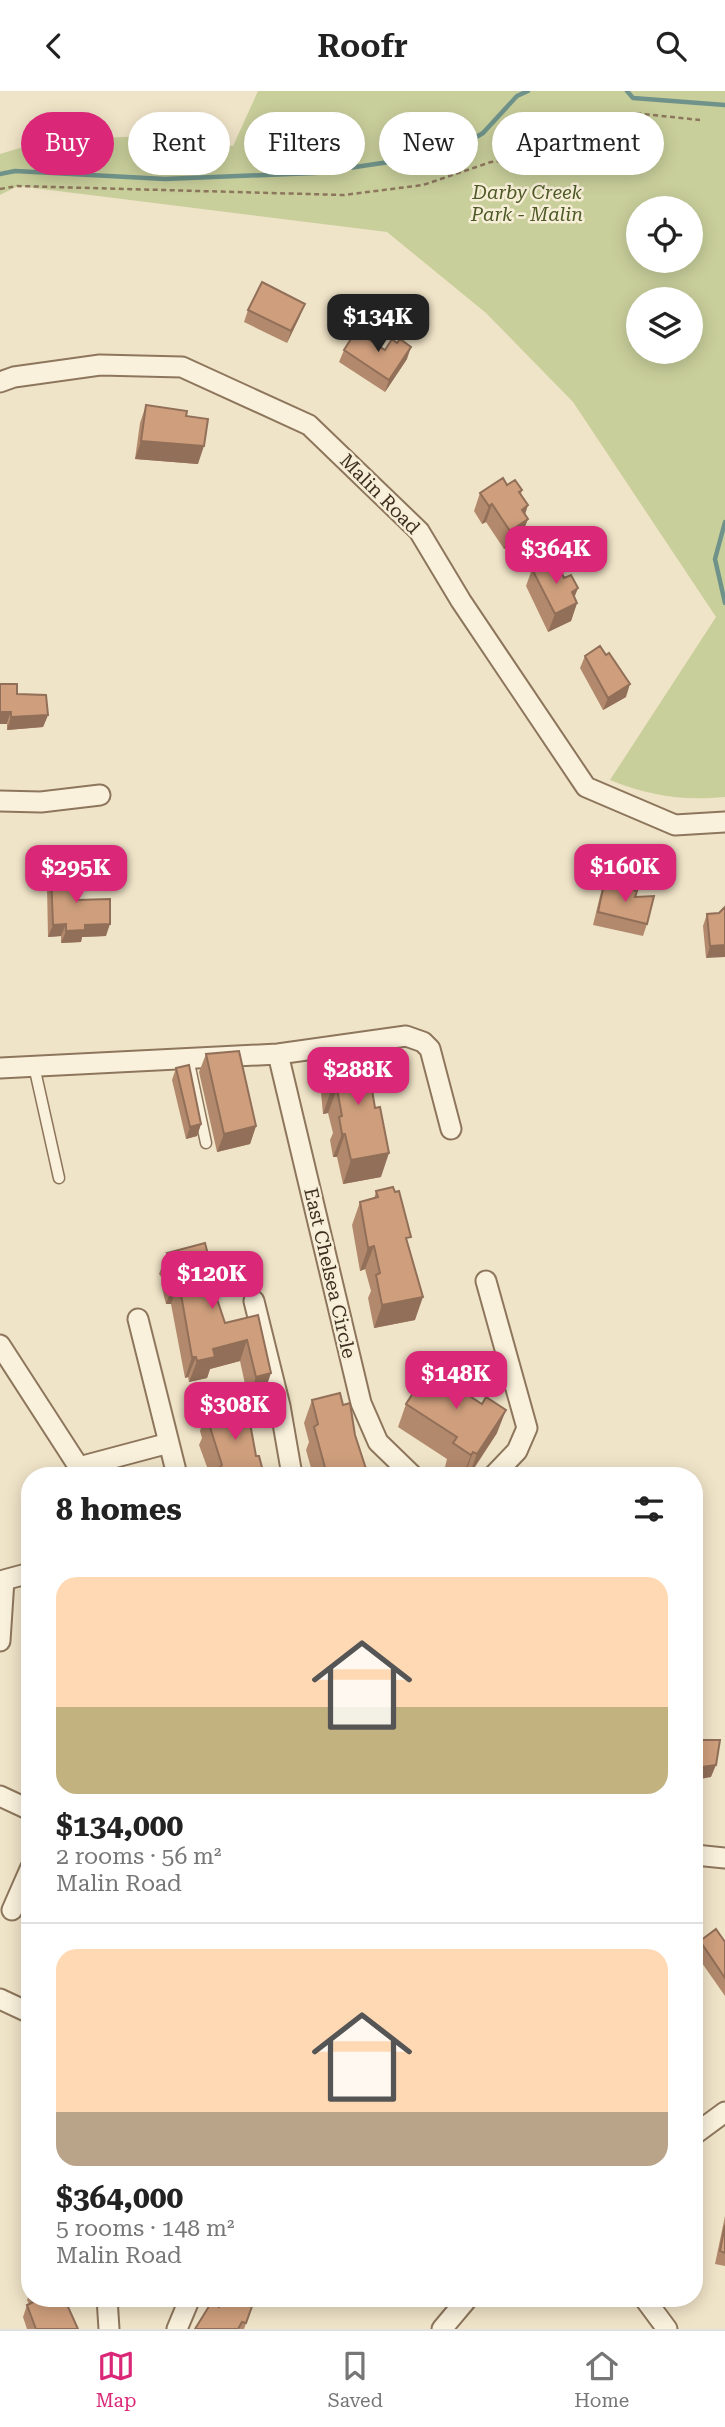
<!DOCTYPE html>
<html lang="en">
<head>
<meta charset="utf-8">
<style>
  :root { --surface:#fff; --page:#f2f2f2; --text:#222; --muted:#767676; --line:#e0e0e0; --accent:#db2777 }
  body { margin:0; font-family:"Roboto Serif",serif; background:var(--page); color:var(--text); height:100vh; display:flex; flex-direction:column; font-size:26px; white-space:nowrap }
  * { box-sizing:border-box; margin:0 }
  p { font-size:23px; color:var(--muted) }
  .icon { flex:none; width:38px; height:38px; fill:none; stroke:currentColor; stroke-width:2; stroke-linecap:round; stroke-linejoin:round }
  .map { position:relative; flex:1; overflow:hidden }
  .details { position:absolute; left:21px; top:1376px; width:682px; height:840px; display:flex; flex-direction:column; background:var(--surface); border-radius:28px; box-shadow:0 4px 18px #0003 }
  .details>* { flex:none }
  .top-card { position:absolute; left:21px; top:21px; width:684px; height:63px; display:flex; gap:14px }
  .fabs { position:absolute; left:626px; top:105px; display:grid; gap:14px }
  .fabs a { display:grid; place-items:center; width:77px; height:77px; border-radius:50%; background:var(--surface); box-shadow:0 4px 18px #0003; font-size:35px }
  .price { position:absolute; translate:-50% -60px; padding:0 16px; border-radius:14px; background:var(--accent); color:#fff; font-size:23px; line-height:46px; filter:drop-shadow(0 2px 4px #0008) }
  .price::after { content:''; position:absolute; left:50%; top:42px; width:21px; height:16px; margin-left:-10px; background:inherit; clip-path:polygon(0 0,100% 0,50% 100%) }
  .price.selected { background:#222; color:#fff }
  ul { padding:0; list-style:none }
  li { display:grid; align-content:center; gap:14px; height:371px; padding:0 35px }
  li+li { border-top:2px solid var(--line) }
  li span { display:grid; place-items:center; height:217px; border-radius:21px; color:#555 }
  li>.icon { margin-inline-start:auto }
  span .icon { width:126px; height:126px; fill:#fffc; stroke-width:1 }
  li b { font-size:30px }
  h2 { display:flex; justify-content:space-between; align-items:center; height:84px; padding:0 35px; font-size:30px }
  .chip { padding:0 24px; border-radius:32px; background:var(--surface); box-shadow:0 4px 18px #0003; font-size:24px; line-height:63px }
  .chip.selected { background:var(--accent); color:#fff }
  header { display:flex; justify-content:space-between; align-items:center; height:91px; padding:0 35px; background:var(--surface); font-size:32px; font-weight:600 }
  .tabs { display:flex; justify-content:space-around; align-items:center; height:98px; border-top:2px solid var(--line); background:var(--surface); font-size:19px; color:var(--muted) }
  .tabs a { display:grid; justify-items:center; gap:4px }
  .tabs .selected { color:var(--accent) }
  .map>svg:first-child { display:block }
  .green { fill:#c9cf9b; fill-rule:evenodd }
  .lines { fill:none; stroke-linecap:round; stroke-linejoin:round }
  .stream { stroke:#6f938a; stroke-width:4.5 }
  .service-casing { stroke:#8d765c; stroke-width:13 }
  .minor-casing { stroke:#8d765c; stroke-width:23 }
  .path { stroke:#8d765c; stroke-width:2.5; stroke-dasharray:5 3.5; stroke-linecap:butt }
  .service { stroke:#faf1dc; stroke-width:10 }
  .minor { stroke:#faf1dc; stroke-width:19 }
  .wall { fill:#b2896c }
  .shaded-wall { fill:#916f58 }
  .building { fill:#cf9f7d; stroke:#916f58; stroke-width:2 }
  .labels { text-anchor:middle; dominant-baseline:central; stroke-width:5; stroke-linejoin:round; paint-order:stroke }
  .park-label { font-size:19px; font-style:italic; fill:#4d5a26; stroke:#f7eed8 }
  .street-label { font-size:19px; fill:#3d2e20; stroke:#f7eed8 }
</style>
</head>
<body>
<header><svg class="icon" aria-label="back" viewBox="0 0 24 24"><path d="M15 5l-7 7 7 7"/></svg>Roofr<svg class="icon" aria-label="search" viewBox="0 0 24 24"><circle cx="10" cy="10" r="6"/><path d="M15 15l6 6"/></svg></header>
<div class="map">
<svg width="725" height="2238" viewBox="0 0 725 2238">
  <rect width="100%" height="100%" fill="#f0e4c8"/>
  <path class="green" d="M258,0H725V706C682,710 650,705 610,689L716,526L573,311L486,222L387,141L18,95L0,104V63L43,50L144,45L233,55ZM639,117H691V170H639ZM639,208H691V261H639Z"/>
  <g class="lines">
    <path class="stream" d="M627,0L633,7L725,14
      M0,83L15,80L165,88L315,82L389,71L439,68L483,42L517,5L528,0
      M725,431L715,468L725,512"/>
    <defs>
      <path id="service" d="M188,967L206,1052
        M34,975L59,1087"/>
      <path id="minor" d="M0,291L14,286L100,274L182,276L309,334L419,440L461,510L586,696L675,734L725,731
        M0,710L41,711L100,704
        M278,963L361,1312L378,1351L412,1384
        M0,977L278,963L406,945L423,951L430,958L451,1038
        M486,1190L527,1337L517,1360L494,1384
        M254,1210L280,1315L292,1384
        M138,1228L177,1384
        M0,1254L84,1384
        M79,1376L169,1352
        M0,1550L4,1489L30,1482
        M0,1705L30,1719
        M695,1764L725,1767
        M12,1819L30,1778
        M0,1908L30,1922
        M695,2043L725,2021
        M107,2207L109,2238
        M644,2207L667,2238
        M177,2238L190,2207
        M442,2238L468,2207"/>
    </defs>
    <use href="#service" class="service-casing"/>
    <use href="#minor" class="minor-casing"/>
    <path class="path" d="M0,98L17,95L344,104L423,94L491,71L547,66L585,45L605,26L634,22L700,29"/>
    <use href="#service" class="service"/>
    <use href="#minor" class="minor"/>
  </g>
  <path class="wall" d="M248,219L300,225L287,252L244,231Z
    M344,259H385L407,268L385,301L339,271Z
    M146,314L186,325L198,373L135,368L140,332Z
    M507,394L522,399L521,403L528,414L525,423L528,428L521,445L504,458L486,431L482,433L474,420L480,402Z
    M532,478L564,487L578,497L574,506L577,512L571,530L548,541L526,495Z
    M606,564L626,606L603,619L580,577L585,565Z
    M17,603L48,624L43,636L7,639V633Z
    M51,783L76,809L106,845L82,846L81,851L61,852V845L48,846L47,795Z
    M604,793L635,806L647,833L643,845L593,834L600,805Z
    M725,816L706,867L703,835L707,823L719,822Z
    M206,963L256,1035L250,1053L217,1061L199,981Z
    M328,968L381,1086L343,1093L337,1066H333L330,1049L333,1042L328,1022L323,1023L320,991Z
    M176,977L201,1033L197,1045L186,1048L172,989Z
    M376,1100L408,1153L415,1229L374,1237L368,1207L371,1200L365,1178L360,1180L352,1134L360,1111L374,1108Z
    M167,1162L211,1189L225,1232L258,1224L264,1303L248,1307L240,1270L210,1278L207,1287L189,1291L188,1286L185,1287L171,1213H166L162,1197L165,1190L159,1183Z
    M448,1284L446,1290L482,1313L497,1342L470,1384H458L445,1376L447,1368L398,1336L406,1313Z
    M312,1309L343,1314L368,1384H313L306,1359L309,1351L304,1332Z
    M208,1316L256,1365L264,1384H210L199,1354L202,1347L200,1340Z
    M700,1850L725,1851V1905L695,1862Z
    M725,2125V2175L715,2173Z
    M30,2202V2207H66L65,2209L78,2238H27L23,2226L27,2214L29,2213L27,2209Z
    M255,2207L244,2238H195L219,2216Z"/>
  <path class="shaded-wall" d="M305,213L300,225L287,252L291,240Z
    M411,256L407,268L385,301L389,289Z
    M141,350L204,355L198,373L135,368Z
    M492,413L486,431L482,433L489,415Z
    M528,414L522,432L528,428L521,445L504,458L510,440L522,419Z
    M578,497L571,515L577,512L571,530L548,541L555,523L572,501Z
    M630,593L626,606L603,619L608,607Z
    M0,621H11L7,633H0Z
    M48,624L43,636L7,639L11,626Z
    M66,833L61,845L48,846L53,834Z
    M110,833L106,845L82,846L81,851L61,852L66,840L85,834Z
    M725,854V866L706,867L710,855Z
    M337,998L328,1022L323,1023L331,999Z
    M201,1033L197,1045L186,1048L190,1036Z
    M256,1035L250,1053L217,1061L224,1043Z
    M342,1043H345L337,1066H333Z
    M389,1062L381,1086L343,1093L351,1069Z
    M374,1155L365,1178L360,1180L368,1157Z
    M174,1192H179L171,1213H166Z
    M423,1206L415,1229L374,1237L382,1214Z
    M247,1249L240,1270L210,1278L207,1287L189,1291L197,1270L213,1258Z
    M192,1266H196L188,1286L185,1287Z
    M271,1282L264,1303L248,1307L256,1286Z
    M506,1319L497,1342L469,1384L477,1363Z
    M473,1361L465,1384H463L471,1364Z
    M716,1674L711,1686L695,1689V1677Z"/>
  <path class="building" d="M262,191L305,213L291,240L248,219Z
    M356,240L385,259L392,248L397,252L400,248L411,256L389,289L344,259Z
    M146,314L187,320L186,325L208,328L204,355L141,350Z
    M503,387L507,394L515,389L522,399L519,401L528,414L522,419L528,428L510,440L492,413L489,415L480,402Z
    M555,467L564,487L571,484L578,497L572,501L577,512L555,523L532,478Z
    M600,555L606,564L609,562L630,593L608,607L585,565Z
    M0,593H17V603L46,604L48,624L11,626V621H0Z
    M75,782L76,809L110,808V833L85,834V839L66,840V833L53,834L51,783Z
    M604,793L637,800L635,806L654,805L647,833L598,821Z
    M725,816V854L710,855L707,823L719,822Z
    M239,960L256,1035L224,1043L206,963Z
    M360,961L363,975L368,974L375,1017L380,1016L389,1062L351,1069L345,1043H342L339,1026L342,1025L337,998L331,999L328,968Z
    M189,974L201,1033L190,1036L176,977Z
    M393,1096L395,1101L399,1100L411,1146L406,1147L423,1206L382,1214L376,1184L380,1182L374,1155L368,1157L360,1111L378,1106L376,1100Z
    M205,1152L213,1183L209,1184L225,1232L258,1224L271,1282L256,1286L247,1249L213,1258L215,1266L197,1270L196,1266H192L179,1192H174L170,1176L177,1174L167,1162Z
    M432,1273L448,1284L445,1289L482,1313L486,1306L506,1319L477,1363L473,1361L471,1364L453,1352L457,1346L406,1313Z
    M340,1302L343,1314L350,1312L355,1344L368,1384H327L314,1336L318,1333L312,1309Z
    M208,1316L248,1321L256,1365H259L264,1384H222L220,1376L222,1374L208,1330L211,1329Z
    M695,1649H720L716,1674L695,1677Z
    M716,1838L725,1851V1887L700,1850Z
    M725,2134V2162L720,2160Z
    M37,2207H64L78,2238H36L27,2214L38,2209Z
    M223,2207H255L246,2232L242,2231L238,2238H195L211,2212L219,2216Z"/>
  <g class="labels">
    <g class="park-label">
      <text x="527" y="101">Darby Creek<tspan x="527" dy="22">Park - Malin</tspan></text>
    </g>
    <g class="street-label">
      <text transform="translate(380 403) rotate(45)">Malin Road</text>
      <text transform="translate(330 1182) rotate(77)">East Chelsea Circle</text>
    </g>
  </g>
</svg>
<div class="fabs">
<a><svg class="icon" aria-label="locate" viewBox="0 0 24 24"><circle cx="12" cy="12" r="6"/><path d="M12 2v4M12 18v4M2 12h4M18 12h4"/></svg></a>
<a><svg class="icon" aria-label="layers" viewBox="0 0 24 24"><path d="M12 4l9 5-9 5-9-5zM3 14l9 5 9-5"/></svg></a>
</div>
<b class="price selected" style="left:378px;top:263px">$134K</b>
<b class="price" style="left:556px;top:495px">$364K</b>
<b class="price" style="left:625px;top:813px">$160K</b>
<b class="price" style="left:76px;top:814px">$295K</b>
<b class="price" style="left:358px;top:1016px">$288K</b>
<b class="price" style="left:212px;top:1220px">$120K</b>
<b class="price" style="left:456px;top:1320px">$148K</b>
<b class="price" style="left:235px;top:1351px">$308K</b>
<div class="top-card">
<a class="chip selected">Buy</a>
<a class="chip">Rent</a>
<a class="chip">Filters</a>
<a class="chip">New</a>
<a class="chip">Apartment</a>
</div>
<section class="details">
<h2>8 homes<svg class="icon" aria-label="filters" viewBox="0 0 24 24"><path d="M4 7h16M4 17h16"/><circle cx="9" cy="7" r="2"/><circle cx="15" cy="17" r="2"/></svg></h2>
<ul>
<li><span style="background:linear-gradient(#ffd9b3 60%,#c2b280 0)"><svg class="icon" aria-label="home" viewBox="0 0 24 24"><path d="M3 11l9-7 9 7M6 9v11h12V9"/></svg></span><div><b>$134,000</b><p>2 rooms · 56 m²</p><p>Malin Road</p></div></li>
<li><span style="background:linear-gradient(#ffd9b3 75%,#b9a48a 0)"><svg class="icon" aria-label="home" viewBox="0 0 24 24"><path d="M3 11l9-7 9 7M6 9v11h12V9"/></svg></span><div><b>$364,000</b><p>5 rooms · 148 m²</p><p>Malin Road</p></div></li>
</ul>
</section>
</div>
<nav class="tabs">
<a class="selected"><svg class="icon" aria-label="map" viewBox="0 0 24 24"><path d="M3 6l6-2 6 2 6-2v14l-6 2-6-2-6 2zM9 4v14M15 6v14"/></svg>Map</a>
<a><svg class="icon" aria-label="saved" viewBox="0 0 24 24"><path d="M7 4h10v16l-5-4-5 4z"/></svg>Saved</a>
<a><svg class="icon" aria-label="home" viewBox="0 0 24 24"><path d="M3 11l9-7 9 7M6 9v11h12V9"/></svg>Home</a>
</nav>
</body>
</html>
